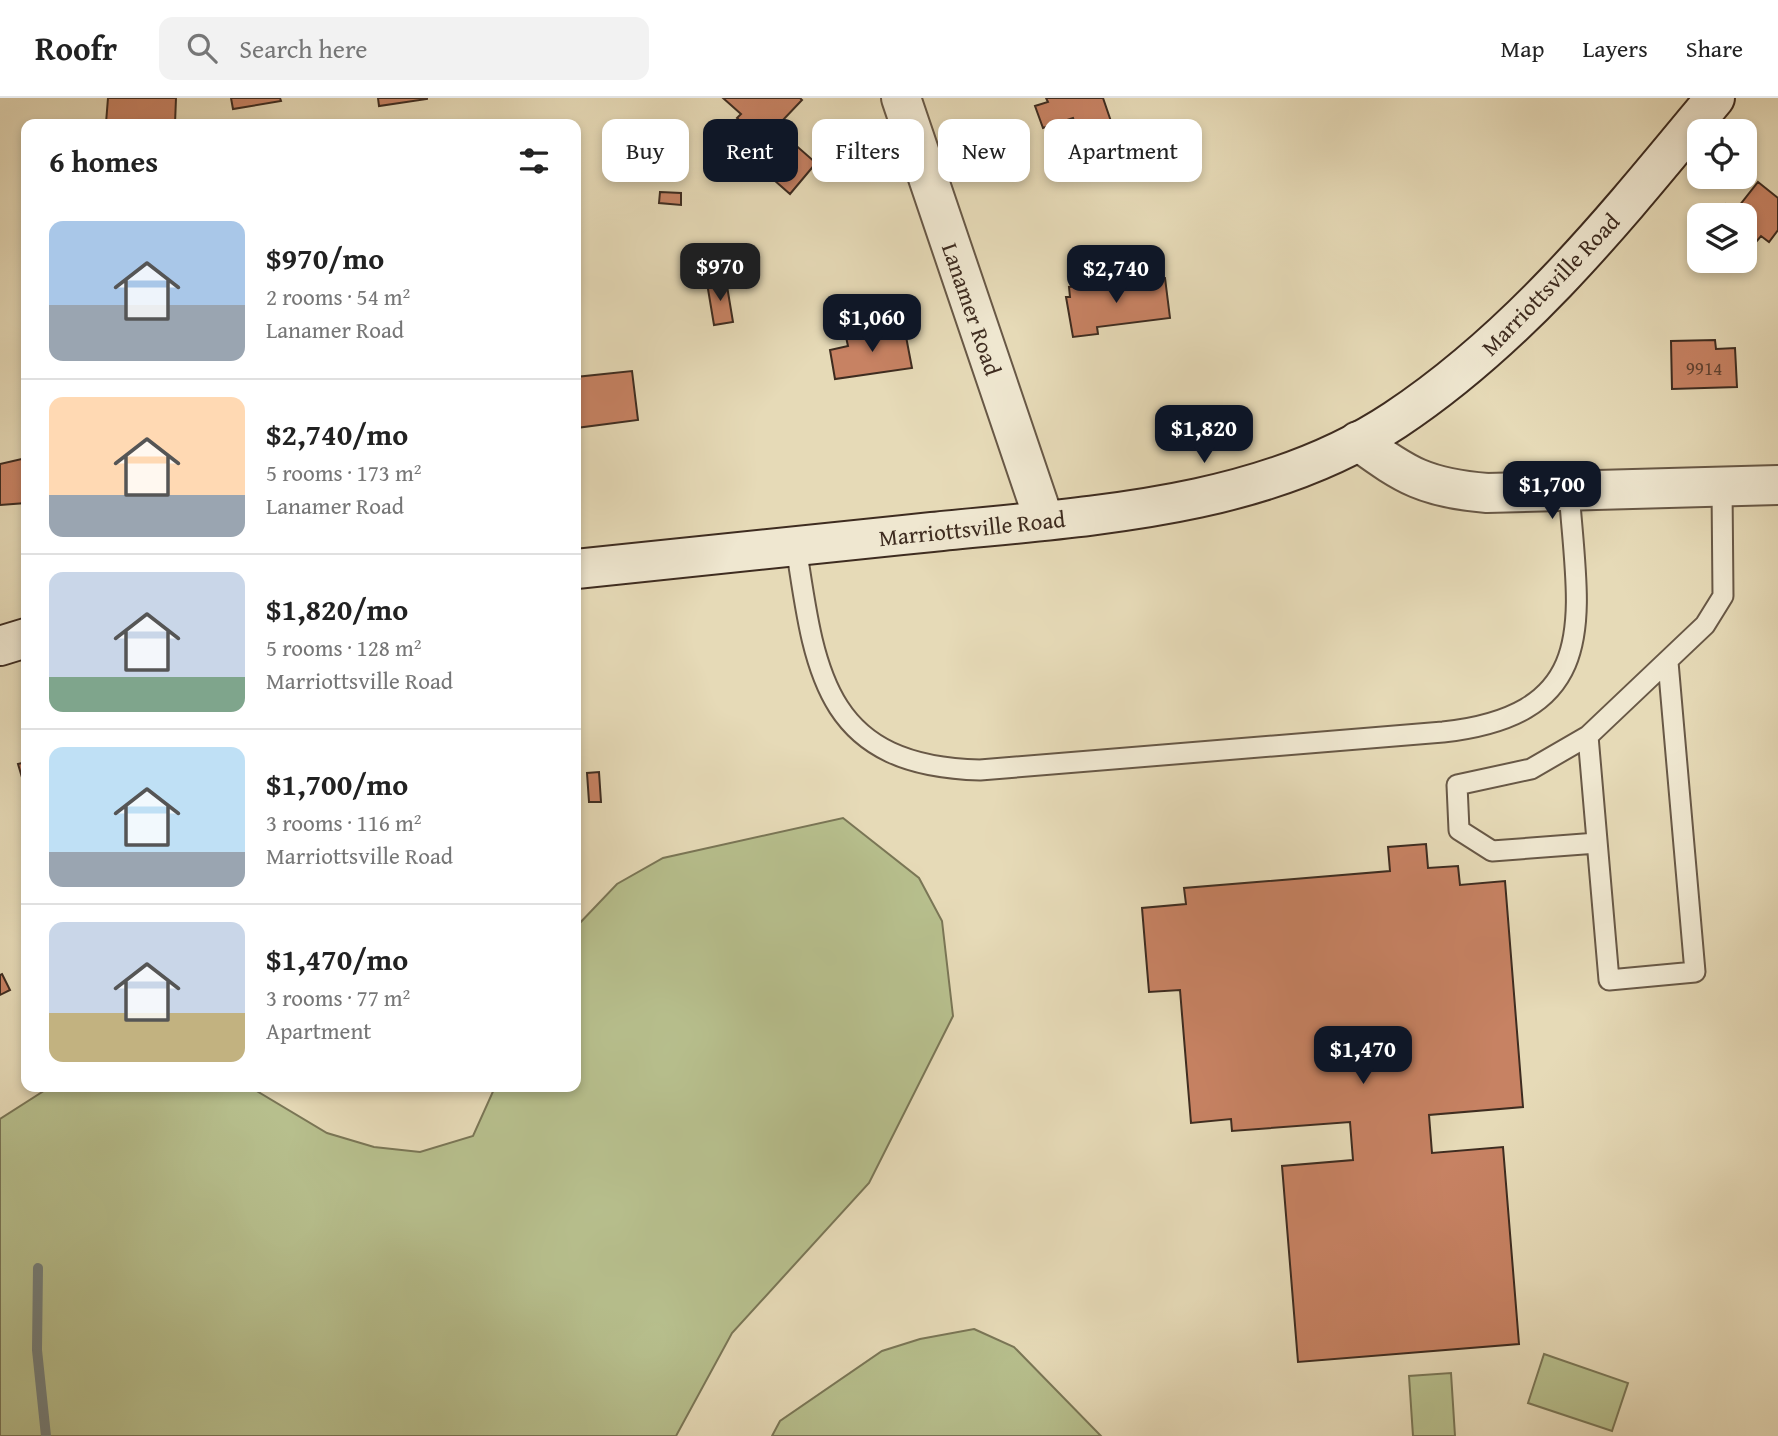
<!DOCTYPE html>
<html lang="en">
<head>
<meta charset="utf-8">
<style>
  :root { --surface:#fff; --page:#f2f2f2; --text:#222; --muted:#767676; --line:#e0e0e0; --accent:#111827 }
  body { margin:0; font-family:"Gentium Book Plus",serif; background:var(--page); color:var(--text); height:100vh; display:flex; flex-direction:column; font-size:26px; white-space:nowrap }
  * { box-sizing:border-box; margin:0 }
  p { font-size:23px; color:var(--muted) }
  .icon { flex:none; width:38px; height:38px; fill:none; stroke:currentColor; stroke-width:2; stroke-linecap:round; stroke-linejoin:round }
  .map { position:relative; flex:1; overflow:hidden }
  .side { position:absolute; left:21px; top:21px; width:560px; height:973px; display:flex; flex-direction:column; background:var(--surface); border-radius:14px; box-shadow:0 4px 10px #0003 }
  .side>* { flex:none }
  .banner { position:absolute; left:602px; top:21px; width:665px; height:63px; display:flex; gap:14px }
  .fabs { position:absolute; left:1687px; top:21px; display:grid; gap:14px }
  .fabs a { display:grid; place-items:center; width:70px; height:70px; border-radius:14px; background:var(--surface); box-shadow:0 4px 10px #0003; font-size:35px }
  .price { position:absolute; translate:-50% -60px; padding:0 16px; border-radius:14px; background:var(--accent); color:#fff; font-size:23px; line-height:46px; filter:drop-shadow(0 2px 4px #0008) }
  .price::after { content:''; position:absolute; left:50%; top:42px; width:21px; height:16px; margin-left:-10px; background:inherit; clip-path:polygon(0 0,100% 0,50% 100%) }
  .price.selected { background:#222; color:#fff }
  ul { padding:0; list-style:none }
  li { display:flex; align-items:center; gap:21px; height:175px; padding:0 28px }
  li+li { border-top:2px solid var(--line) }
  li span { display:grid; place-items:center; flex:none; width:196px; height:140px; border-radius:14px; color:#555 }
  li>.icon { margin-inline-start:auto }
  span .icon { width:84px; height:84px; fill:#fffc; stroke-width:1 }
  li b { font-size:30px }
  h2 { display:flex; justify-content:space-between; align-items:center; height:84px; padding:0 28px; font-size:30px }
  .chip { padding:0 24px; border-radius:14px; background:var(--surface); box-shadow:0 4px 10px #0003; font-size:24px; line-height:63px }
  .chip.selected { background:var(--accent); color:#fff }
  header { display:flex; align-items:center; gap:42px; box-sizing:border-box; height:98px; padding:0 35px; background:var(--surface); border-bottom:2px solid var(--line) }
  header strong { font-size:33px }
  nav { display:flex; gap:38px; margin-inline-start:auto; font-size:24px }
  .search { width:490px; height:63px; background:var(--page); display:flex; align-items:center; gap:18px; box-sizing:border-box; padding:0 24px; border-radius:14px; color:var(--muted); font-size:26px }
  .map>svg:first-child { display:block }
  .green { fill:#b7bf8d; stroke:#7a7656; stroke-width:2 }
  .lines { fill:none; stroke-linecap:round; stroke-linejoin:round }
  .stream { stroke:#75807c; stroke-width:10 }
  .building { fill:#c78263; stroke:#3e2c20; stroke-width:2 }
  .service-casing { stroke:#685846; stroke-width:23 }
  .minor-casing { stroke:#685846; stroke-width:42 }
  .secondary-casing { stroke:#3e2c20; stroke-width:42 }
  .service { stroke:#efe7d0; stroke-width:19 }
  .minor { stroke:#efe7d0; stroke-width:38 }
  .secondary { stroke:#efe7d0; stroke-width:38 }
  .labels { text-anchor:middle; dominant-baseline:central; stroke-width:5; stroke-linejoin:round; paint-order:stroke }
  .number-label { font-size:19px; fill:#604231 }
  .street-label { font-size:23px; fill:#3e2c20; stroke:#efe7d0 }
</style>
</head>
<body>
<header>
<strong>Roofr</strong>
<div class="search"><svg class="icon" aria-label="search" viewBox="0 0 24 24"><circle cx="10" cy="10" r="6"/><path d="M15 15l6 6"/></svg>Search here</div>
<nav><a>Map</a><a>Layers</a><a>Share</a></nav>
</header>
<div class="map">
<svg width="1778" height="1338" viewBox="0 0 1778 1338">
  <rect width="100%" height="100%" fill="#e6dab7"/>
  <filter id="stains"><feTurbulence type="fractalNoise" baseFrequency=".00286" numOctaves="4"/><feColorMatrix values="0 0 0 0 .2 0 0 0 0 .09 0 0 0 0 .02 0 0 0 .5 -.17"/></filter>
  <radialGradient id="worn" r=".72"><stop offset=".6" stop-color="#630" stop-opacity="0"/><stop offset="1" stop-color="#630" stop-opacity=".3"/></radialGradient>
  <path class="green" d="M843,720L919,780L942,823L953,918L869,1085L732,1235L676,1338H0V1021L50,989H250L327,1035L374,1049L420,1054L473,1038L495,989H576V829L617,786L663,760Z
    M974,1231L1014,1249L1101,1338H772L780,1323L882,1253L920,1241Z
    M1544,1256L1628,1285L1612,1333L1528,1305Z
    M1451,1275L1455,1338H1413L1409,1278Z"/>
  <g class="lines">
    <path class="stream" d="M38,1170L37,1252L46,1338"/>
  </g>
  <path class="building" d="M108,0H176L175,26L106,25Z
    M231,0H280L281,3L233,11Z
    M378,0H427V1L379,8Z
    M723,0H800L802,2L763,43L737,20L741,16Z
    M1046,0H1103L1115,35L1082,46L1073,20L1043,30L1035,8L1048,4Z
    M784,37L816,65L790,96L758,68Z
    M1758,84L1778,100V132L1769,144L1761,138L1750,151L1745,147V117H1716L1726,106L1735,113Z
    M660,94L681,95V107L659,105Z
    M1165,180L1170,220L1097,229L1098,236L1073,239L1066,199H1070L1069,189Z
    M726,182L733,224L714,227L707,185Z
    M904,228L912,270L835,281L830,252L848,248L846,239Z
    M1715,242L1716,251L1735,250L1737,289L1672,291L1671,243Z
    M632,273L638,322L576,330V279Z
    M26,360V405L0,407V366Z
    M26,664V693L18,666Z
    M599,674L601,704H589L587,675Z
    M1426,746L1428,770L1458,768L1460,787L1505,783L1523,1009L1429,1017L1432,1055L1503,1049L1519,1246L1298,1264L1282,1068L1353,1062L1350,1024L1232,1033L1231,1021L1191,1025L1180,892L1149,894L1142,810L1186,806L1184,790L1390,773L1388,749Z
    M2,876L10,892L0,897V877Z"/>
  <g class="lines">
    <defs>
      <path id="service" d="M796,448C815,576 825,668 980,672L1443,634C1605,616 1578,518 1569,393
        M1588,638L1609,882L1695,874L1668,564
        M1597,745L1492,753L1459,732L1457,687L1531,671L1588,638L1705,527L1723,498L1722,389"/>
      <path id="minor" d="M901,0L1044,422
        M1358,343C1406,378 1426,390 1487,395L1778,387"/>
      <path id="secondary" d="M576,471C694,459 813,446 932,434C1087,418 1261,411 1395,322C1523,237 1618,117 1715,0
        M0,548L26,540"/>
    </defs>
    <use href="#service" class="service-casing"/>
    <use href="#minor" class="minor-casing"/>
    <use href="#secondary" class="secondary-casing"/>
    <use href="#service" class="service"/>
    <use href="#minor" class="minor"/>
    <use href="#secondary" class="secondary"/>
  </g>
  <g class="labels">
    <g class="number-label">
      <text x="1704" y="270">9914</text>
    </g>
    <g class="street-label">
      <text transform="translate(1550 186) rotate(-46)">Marriottsville Road</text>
      <text transform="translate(972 211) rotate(71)">Lanamer Road</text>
      <text transform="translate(972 430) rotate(-6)">Marriottsville Road</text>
    </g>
  </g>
  <rect width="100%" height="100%" filter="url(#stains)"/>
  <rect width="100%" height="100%" fill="url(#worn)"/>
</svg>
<div class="fabs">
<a><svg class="icon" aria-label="locate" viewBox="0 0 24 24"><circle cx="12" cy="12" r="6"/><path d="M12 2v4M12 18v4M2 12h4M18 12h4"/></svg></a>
<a><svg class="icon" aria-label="layers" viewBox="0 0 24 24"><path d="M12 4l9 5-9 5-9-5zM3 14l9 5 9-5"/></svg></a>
</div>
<b class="price selected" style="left:720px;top:205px">$970</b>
<b class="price" style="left:1116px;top:207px">$2,740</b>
<b class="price" style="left:872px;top:256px">$1,060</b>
<b class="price" style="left:1204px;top:367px">$1,820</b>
<b class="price" style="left:1552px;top:423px">$1,700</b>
<b class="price" style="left:1363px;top:988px">$1,470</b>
<div class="banner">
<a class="chip">Buy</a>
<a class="chip selected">Rent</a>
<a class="chip">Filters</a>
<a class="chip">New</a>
<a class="chip">Apartment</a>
</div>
<section class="side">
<h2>6 homes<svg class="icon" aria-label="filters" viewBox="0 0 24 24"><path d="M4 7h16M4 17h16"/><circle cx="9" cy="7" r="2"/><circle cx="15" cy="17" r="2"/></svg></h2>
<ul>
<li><span style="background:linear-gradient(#a9c7e8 60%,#9aa5b1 0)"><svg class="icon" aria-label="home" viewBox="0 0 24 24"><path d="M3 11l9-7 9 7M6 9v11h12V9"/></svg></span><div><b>$970/mo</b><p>2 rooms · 54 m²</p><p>Lanamer Road</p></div></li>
<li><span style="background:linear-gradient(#ffd9b3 70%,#9aa5b1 0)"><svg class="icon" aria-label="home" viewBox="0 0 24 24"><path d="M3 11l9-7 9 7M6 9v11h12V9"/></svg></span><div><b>$2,740/mo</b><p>5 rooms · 173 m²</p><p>Lanamer Road</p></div></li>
<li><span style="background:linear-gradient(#c9d6e8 75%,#7fa58c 0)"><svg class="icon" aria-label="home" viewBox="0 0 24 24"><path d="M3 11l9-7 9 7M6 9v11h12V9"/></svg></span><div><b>$1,820/mo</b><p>5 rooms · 128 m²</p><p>Marriottsville Road</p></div></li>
<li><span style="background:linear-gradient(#bfe0f5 75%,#9aa5b1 0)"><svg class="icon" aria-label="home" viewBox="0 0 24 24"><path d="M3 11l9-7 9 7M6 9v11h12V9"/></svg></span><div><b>$1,700/mo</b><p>3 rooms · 116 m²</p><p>Marriottsville Road</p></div></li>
<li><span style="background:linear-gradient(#c9d6e8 65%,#c2b280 0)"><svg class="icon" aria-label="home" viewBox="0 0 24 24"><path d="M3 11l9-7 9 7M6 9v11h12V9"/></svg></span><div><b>$1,470/mo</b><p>3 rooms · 77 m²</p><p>Apartment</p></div></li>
</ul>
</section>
</div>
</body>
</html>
